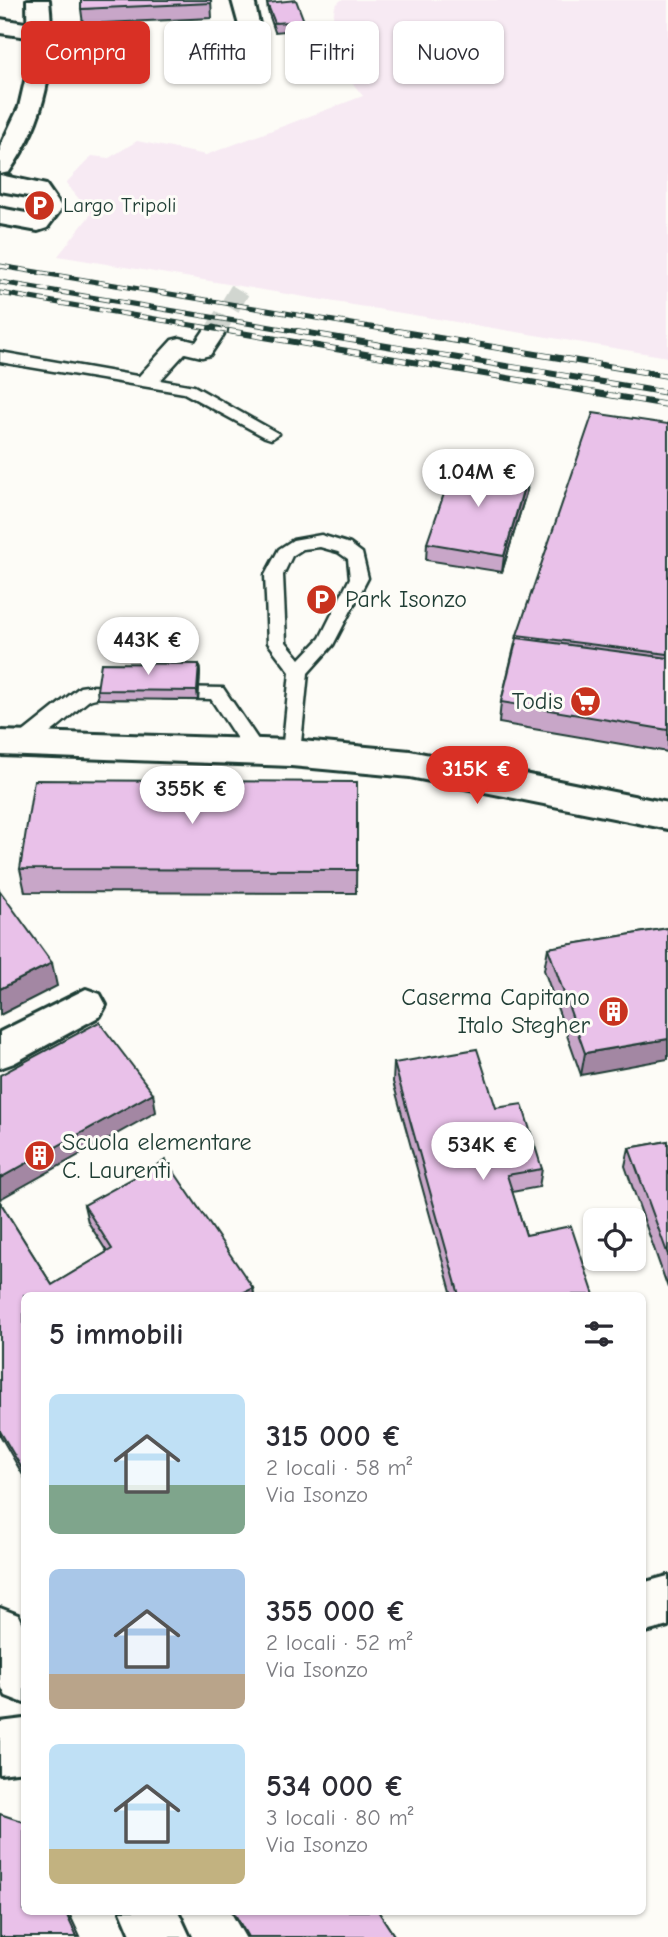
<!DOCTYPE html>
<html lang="it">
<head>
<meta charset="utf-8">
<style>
  :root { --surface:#fff; --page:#f2f2f3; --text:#2b2b33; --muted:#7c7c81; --accent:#d93025 }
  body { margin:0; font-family:"Comic Neue",sans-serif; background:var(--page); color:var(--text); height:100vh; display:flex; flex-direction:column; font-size:26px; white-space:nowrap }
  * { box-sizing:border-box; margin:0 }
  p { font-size:23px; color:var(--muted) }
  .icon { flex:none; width:38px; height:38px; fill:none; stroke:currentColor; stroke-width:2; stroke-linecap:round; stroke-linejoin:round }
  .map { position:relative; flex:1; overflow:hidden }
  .side { position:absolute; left:21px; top:1292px; width:625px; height:623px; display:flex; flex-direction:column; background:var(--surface); border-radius:10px; box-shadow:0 2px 5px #0004 }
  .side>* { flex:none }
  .top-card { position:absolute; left:21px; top:21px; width:626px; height:63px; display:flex; gap:14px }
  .buttons { position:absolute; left:583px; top:1208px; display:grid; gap:14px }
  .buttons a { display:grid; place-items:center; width:63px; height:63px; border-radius:10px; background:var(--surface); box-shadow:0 2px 5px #0004; font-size:35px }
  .price { position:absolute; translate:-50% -60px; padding:0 16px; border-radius:24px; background:#fff; color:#222; font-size:23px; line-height:46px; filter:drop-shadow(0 2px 4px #0008) }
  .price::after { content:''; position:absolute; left:50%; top:42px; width:21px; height:16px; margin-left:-10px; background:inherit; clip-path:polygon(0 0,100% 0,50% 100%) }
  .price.active { background:var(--accent); color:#fff }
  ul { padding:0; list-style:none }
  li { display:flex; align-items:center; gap:21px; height:175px; padding:0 28px }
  li span { display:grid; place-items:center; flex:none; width:196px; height:140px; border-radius:10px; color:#555 }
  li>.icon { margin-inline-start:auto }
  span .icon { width:84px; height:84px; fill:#fffc; stroke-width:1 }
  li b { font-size:30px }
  h2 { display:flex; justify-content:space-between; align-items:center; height:84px; padding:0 28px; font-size:30px }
  .pill { padding:0 24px; border-radius:10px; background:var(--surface); box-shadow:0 2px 5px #0004; font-size:24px; line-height:63px }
  .pill.active { background:var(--accent); color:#fff }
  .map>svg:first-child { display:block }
  .built { fill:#f7eaf3 }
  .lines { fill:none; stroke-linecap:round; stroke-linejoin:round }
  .pedestrian-tunnel-far1 { stroke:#d1d6d0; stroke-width:20; stroke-dasharray:20 10; stroke-linecap:butt }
  .pedestrian-tunnel { stroke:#d1d6d0; stroke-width:25; stroke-dasharray:25 12; stroke-linecap:butt }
  .service-casing { stroke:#1f3d34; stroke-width:5 }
  .pedestrian-casing { stroke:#1f3d34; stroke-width:5 }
  .minor-casing { stroke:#1f3d34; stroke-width:6 }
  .tertiary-casing { stroke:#1f3d34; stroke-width:6 }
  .secondary-casing { stroke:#1f3d34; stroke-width:6 }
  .primary-casing { stroke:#1f3d34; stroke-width:6 }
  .service { fill:#fdfcf7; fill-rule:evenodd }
  .pedestrian { fill:#fdfcf7; fill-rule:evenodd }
  .minor { fill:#fdfcf7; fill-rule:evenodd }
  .tertiary { fill:#fdfcf7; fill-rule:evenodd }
  .secondary { fill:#fdfcf7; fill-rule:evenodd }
  .primary { fill:#fdfcf7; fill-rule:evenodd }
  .rail-far1-casing { stroke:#1f3d34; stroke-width:5 }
  .rail-casing { stroke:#1f3d34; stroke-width:6 }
  .rail-far1 { stroke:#fdfcf7; stroke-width:3.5; stroke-dasharray:10; stroke-linecap:butt }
  .rail { stroke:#fdfcf7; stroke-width:4.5; stroke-dasharray:12; stroke-linecap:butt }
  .wall { fill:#c8a6c8; stroke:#1f3d34; stroke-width:2 }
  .shaded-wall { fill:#a387a3; stroke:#1f3d34; stroke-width:2 }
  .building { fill:#e9c1e9; stroke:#1f3d34; stroke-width:2 }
  .labels { text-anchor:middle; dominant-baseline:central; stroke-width:6; stroke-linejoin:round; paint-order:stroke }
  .far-poi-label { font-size:21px; fill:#1f3d34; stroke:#fdfcf7; text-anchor:start }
  .poi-label { font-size:24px; fill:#1f3d34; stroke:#fdfcf7; text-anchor:start }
</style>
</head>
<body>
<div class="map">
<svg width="668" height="1937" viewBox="0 0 668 1937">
  <rect width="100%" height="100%" fill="#fdfcf7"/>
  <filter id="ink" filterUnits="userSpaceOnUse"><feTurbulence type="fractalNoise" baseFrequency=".0143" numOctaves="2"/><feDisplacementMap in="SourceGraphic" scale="14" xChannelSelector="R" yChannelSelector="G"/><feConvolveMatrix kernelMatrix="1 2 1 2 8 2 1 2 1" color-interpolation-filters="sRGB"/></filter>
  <g filter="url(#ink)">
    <path class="built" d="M341,0H668V357L58,256L91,214L66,183L92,156L109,158L137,141L206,155L363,96L341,69L329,40L335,6Z"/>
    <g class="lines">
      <path class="pedestrian-tunnel-far1" d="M214,333L241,288"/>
      <path class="pedestrian-tunnel" d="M213,334L215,331"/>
      <defs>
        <path id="service" d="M0,352L194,386L279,434L271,439L265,437L184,393L0,362Z
          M321,535L350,544L362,553L368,578L333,645L308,673L300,753L298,758H284L282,753L290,672L268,643L265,575L279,549L293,540ZM320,547L338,552L348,559L350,578L320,638L300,659L286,642L283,575L292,556L303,549Z
          M87,686L131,687L133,692L131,697C118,700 98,694 88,701C72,713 34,753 16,748L14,743L16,738L80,687Z
          M170,687L223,688L263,747L265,752L263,757H249L211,699L163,698L161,693L163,688Z"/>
        <path id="pedestrian" d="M213,327L221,329L224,334L210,355L202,357L185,353L156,385H140L136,380L140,375L172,340L180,338L196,342L205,329Z"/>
        <path id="minor" d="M232,0H254L259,24L256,29H240Z
          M0,19L50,27L53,32L50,37L42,39L0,33Z
          M0,175L46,185L62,208L47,228L38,231L0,224V208L31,214L36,208L28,196L0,191Z
          M86,989L100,994L106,1005L100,1016L14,1063L0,1068V1032Z
          M668,1576V1626L642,1633V1583Z
          M24,1719V1771L0,1774V1722Z"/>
        <path id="tertiary" d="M27,0H49C56,64 46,119 9,172L0,174V147L19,107L28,68Z"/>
        <path id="secondary" d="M0,731L291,740L410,751L668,803V829L410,777L291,766L0,755Z"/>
        <path id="primary" d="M0,1608L18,1615L24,1628V1703L6,1696L0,1684Z
          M121,1911H178L190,1937H132Z"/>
      </defs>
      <use href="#service" class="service-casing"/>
      <use href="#pedestrian" class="pedestrian-casing"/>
      <use href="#minor" class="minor-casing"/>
      <use href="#tertiary" class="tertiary-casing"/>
      <use href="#secondary" class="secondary-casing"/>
      <use href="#primary" class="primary-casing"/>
      <use href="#service" class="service"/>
      <use href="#pedestrian" class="pedestrian"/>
      <use href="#minor" class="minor"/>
      <use href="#tertiary" class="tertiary"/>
      <use href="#secondary" class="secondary"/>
      <use href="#primary" class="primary"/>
      <defs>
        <path id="rail-far1" d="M0,266L407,333
          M0,282L307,333
          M0,293L239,333"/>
        <path id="rail" d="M229,331L668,405
          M297,331L668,393
          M397,331L668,376"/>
      </defs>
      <use href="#rail-far1" class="rail-far1-casing"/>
      <use href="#rail" class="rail-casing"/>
      <use href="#rail-far1" class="rail-far1"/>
      <use href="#rail" class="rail"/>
    </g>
    <path class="wall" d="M211,0L212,18L83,24L81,9Z
      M267,3L304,21V29L275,32L268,11Z
      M668,424V752L499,723L501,702L517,635Z
      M527,490L502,572L426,560L427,543Z
      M199,664L200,673L198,700L98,699L97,690Z
      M357,782L356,893L25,892L20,869Z
      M668,928L581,1075L544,970L548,948Z
      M394,1063L496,1108L542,1169L539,1187L512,1192L526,1235L594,1295H452L393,1082Z
      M668,1141V1288L625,1166L629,1148Z
      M0,1202L52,1285L107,1252L88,1222L84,1205L253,1288L254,1295H24V1477L0,1435Z
      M231,1911H378L395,1937H246Z"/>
    <path class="shaded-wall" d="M528,473L527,490L502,572L504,556Z
      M199,664L200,673L198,700L197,691Z
      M52,963L57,986L0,1015V989Z
      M668,1039V1059L581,1075L585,1053Z
      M153,1093L156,1112L0,1199V1178Z
      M253,1288L254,1295H238Z
      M65,1911H68L80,1937H77Z"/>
    <path class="building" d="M81,0H211V3L81,9Z
      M296,0L304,21L275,23L267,3Z
      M593,413L668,424V654L517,635Z
      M455,462L528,473L504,556L427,543Z
      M517,638L668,658V730L501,702Z
      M101,663L199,664L197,691L97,690Z
      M34,780L357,782V870L20,869Z
      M0,891L52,963L0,989Z
      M668,928V1039L585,1053L548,948Z
      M99,1022L153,1093L0,1178V1075Z
      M477,1049L496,1108L522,1104L542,1169L507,1175L526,1235L571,1226L594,1295H459L394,1063Z
      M668,1141V1255L629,1148Z
      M166,1160L253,1288L238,1295H24V1472L0,1431V1202L52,1285L112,1249L84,1205Z
      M0,1814L24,1822V1911H65L77,1937H0Z
      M233,1911H378L395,1937H248Z"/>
  </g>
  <defs>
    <symbol id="parking-disc" viewBox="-11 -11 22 22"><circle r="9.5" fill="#c8321e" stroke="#fdfcf7"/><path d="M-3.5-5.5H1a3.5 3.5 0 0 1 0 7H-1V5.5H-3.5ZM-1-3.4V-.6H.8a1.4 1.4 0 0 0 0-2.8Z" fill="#fff"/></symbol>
    <symbol id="supermarket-disc" viewBox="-11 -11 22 22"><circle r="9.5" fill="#c8321e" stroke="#fdfcf7"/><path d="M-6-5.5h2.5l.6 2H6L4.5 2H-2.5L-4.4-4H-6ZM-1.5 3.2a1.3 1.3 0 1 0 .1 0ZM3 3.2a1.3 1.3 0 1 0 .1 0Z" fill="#fff"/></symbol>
    <symbol id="building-disc" viewBox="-11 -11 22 22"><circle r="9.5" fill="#c8321e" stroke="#fdfcf7"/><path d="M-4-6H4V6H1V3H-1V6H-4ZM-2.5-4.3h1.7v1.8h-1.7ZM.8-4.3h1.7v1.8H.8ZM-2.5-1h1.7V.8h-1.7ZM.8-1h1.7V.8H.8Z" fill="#fff"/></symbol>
  </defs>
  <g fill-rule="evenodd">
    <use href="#parking-disc" x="22" y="188" width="35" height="35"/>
    <use href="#parking-disc" x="304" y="582" width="35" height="35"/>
    <use href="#supermarket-disc" x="568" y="684" width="35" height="35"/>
    <use href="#building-disc" x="596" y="994" width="35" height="35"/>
    <use href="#building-disc" x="22" y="1138" width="35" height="35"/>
  </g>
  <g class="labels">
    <g class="far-poi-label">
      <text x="63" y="205">Largo Tripoli</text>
    </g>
    <g class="poi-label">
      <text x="345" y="599">Park Isonzo</text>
      <text x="563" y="701" text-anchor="end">Todis</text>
      <text x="590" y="997" text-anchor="end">Caserma Capitano<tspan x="590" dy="28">Italo Stegher</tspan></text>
      <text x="62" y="1142">Scuola elementare<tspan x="62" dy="28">C. Laurenti</tspan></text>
    </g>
  </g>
</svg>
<div class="buttons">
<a><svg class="icon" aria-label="locate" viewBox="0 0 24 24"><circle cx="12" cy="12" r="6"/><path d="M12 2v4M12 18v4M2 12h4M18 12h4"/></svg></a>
</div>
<b class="price" style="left:478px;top:509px">1.04M €</b>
<b class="price" style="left:148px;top:677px">443K €</b>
<b class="price active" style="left:477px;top:806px">315K €</b>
<b class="price" style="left:192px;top:826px">355K €</b>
<b class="price" style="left:483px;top:1182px">534K €</b>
<div class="top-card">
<a class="pill active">Compra</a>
<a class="pill">Affitta</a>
<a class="pill">Filtri</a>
<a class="pill">Nuovo</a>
</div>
<section class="side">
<h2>5 immobili<svg class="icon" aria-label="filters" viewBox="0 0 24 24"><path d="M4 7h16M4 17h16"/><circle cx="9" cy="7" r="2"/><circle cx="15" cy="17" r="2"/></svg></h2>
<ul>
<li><span style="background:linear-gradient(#bfe0f5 65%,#7fa58c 0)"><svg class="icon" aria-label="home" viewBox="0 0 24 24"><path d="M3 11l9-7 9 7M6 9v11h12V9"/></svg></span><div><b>315 000 €</b><p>2 locali · 58 m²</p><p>Via Isonzo</p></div></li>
<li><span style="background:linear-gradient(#a9c7e8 75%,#b9a48a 0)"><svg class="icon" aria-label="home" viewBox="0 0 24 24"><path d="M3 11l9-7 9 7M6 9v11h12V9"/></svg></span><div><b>355 000 €</b><p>2 locali · 52 m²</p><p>Via Isonzo</p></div></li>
<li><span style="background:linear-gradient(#bfe0f5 75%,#c2b280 0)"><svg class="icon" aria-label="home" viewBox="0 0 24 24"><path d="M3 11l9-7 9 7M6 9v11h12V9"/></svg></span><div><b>534 000 €</b><p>3 locali · 80 m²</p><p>Via Isonzo</p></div></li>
</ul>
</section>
</div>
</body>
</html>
